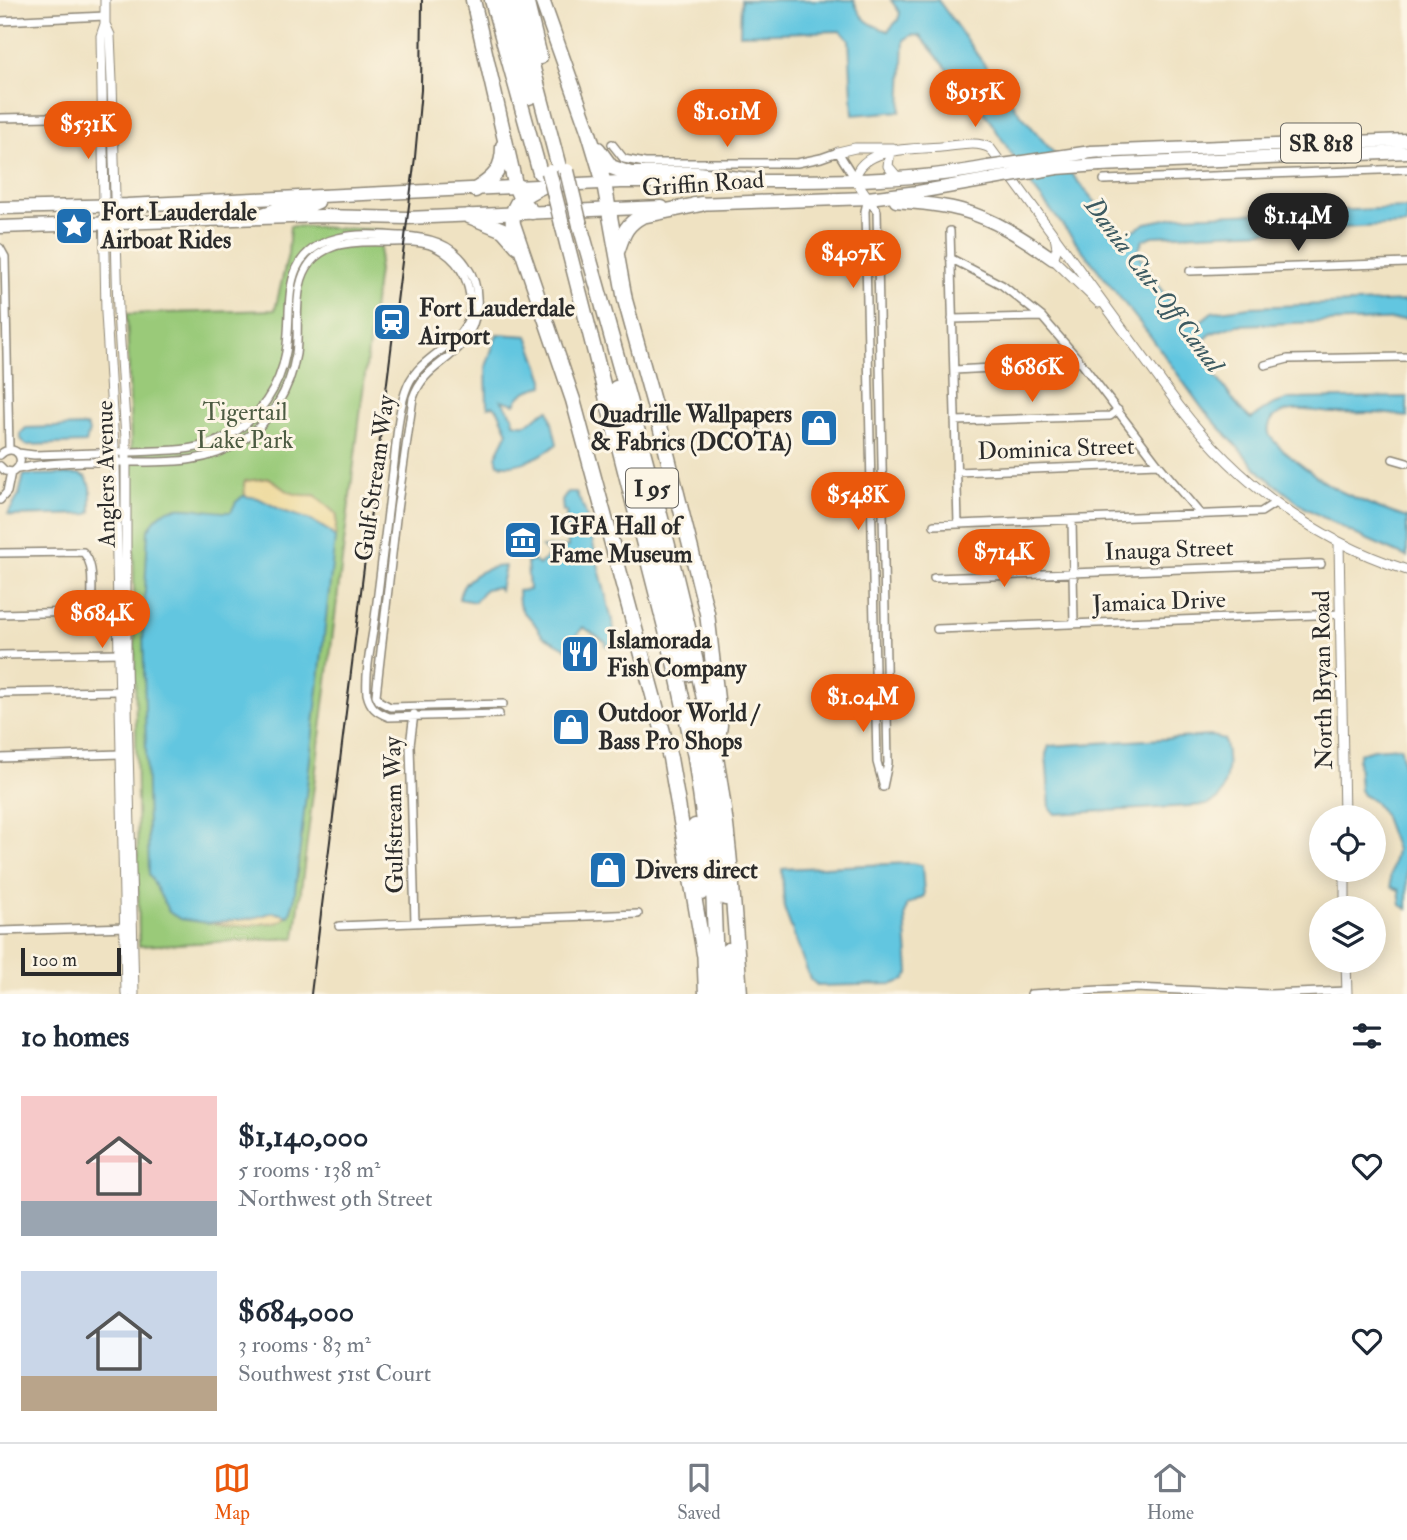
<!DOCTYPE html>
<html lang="en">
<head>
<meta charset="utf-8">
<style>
  :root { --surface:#fff; --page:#f6f6f7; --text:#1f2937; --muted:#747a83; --line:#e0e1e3; --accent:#ea580c }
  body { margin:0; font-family:"IM FELL Double Pica",serif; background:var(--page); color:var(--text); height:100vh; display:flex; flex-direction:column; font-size:26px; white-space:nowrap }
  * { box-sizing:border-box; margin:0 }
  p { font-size:23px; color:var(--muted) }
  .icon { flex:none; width:38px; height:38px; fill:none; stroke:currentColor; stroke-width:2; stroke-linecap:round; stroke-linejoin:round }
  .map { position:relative; height:994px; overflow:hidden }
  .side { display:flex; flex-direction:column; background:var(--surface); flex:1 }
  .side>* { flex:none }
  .buttons { position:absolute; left:1309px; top:805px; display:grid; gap:14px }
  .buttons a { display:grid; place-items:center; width:77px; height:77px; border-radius:50%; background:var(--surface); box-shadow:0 4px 18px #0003; font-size:35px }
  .scale { position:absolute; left:21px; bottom:18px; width:100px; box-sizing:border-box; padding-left:7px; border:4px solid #2b2b2b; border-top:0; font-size:19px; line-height:24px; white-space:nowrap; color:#2b2b2b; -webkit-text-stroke:5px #fcf5e5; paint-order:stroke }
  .price { position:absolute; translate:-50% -60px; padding:0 16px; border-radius:24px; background:var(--accent); color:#fff; font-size:23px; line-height:46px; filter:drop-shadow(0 2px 4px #0008) }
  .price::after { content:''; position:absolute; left:50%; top:42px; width:21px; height:16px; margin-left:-10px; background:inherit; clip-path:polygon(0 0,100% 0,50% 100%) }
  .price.selected { background:#222; color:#fff }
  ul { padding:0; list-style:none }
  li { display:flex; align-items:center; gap:21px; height:175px; padding:0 21px }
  li span { display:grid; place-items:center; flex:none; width:196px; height:140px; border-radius:0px; color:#555 }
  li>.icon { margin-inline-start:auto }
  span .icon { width:84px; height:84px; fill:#fffc; stroke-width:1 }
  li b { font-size:30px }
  h2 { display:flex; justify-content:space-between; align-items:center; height:84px; padding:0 21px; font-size:30px }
  .dock { display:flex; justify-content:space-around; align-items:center; height:98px; border-top:2px solid var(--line); background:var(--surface); font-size:19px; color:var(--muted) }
  .dock a { display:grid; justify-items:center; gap:4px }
  .dock .selected { color:var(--accent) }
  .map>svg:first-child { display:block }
  .green { fill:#9aca79; stroke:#627a52; stroke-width:2 }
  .sand { fill:#eeda9e; stroke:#8c8264; stroke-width:2 }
  .water { fill:#62c6e0; stroke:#467886; stroke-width:2 }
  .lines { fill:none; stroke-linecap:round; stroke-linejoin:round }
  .minor-casing { stroke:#8d8676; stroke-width:10 }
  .tertiary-casing { stroke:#8d8676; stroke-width:11 }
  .primary-casing { stroke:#8d8676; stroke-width:15 }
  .motorway-casing { stroke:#8d8676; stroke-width:17 }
  .minor { stroke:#fff; stroke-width:7 }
  .tertiary { stroke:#fff; stroke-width:9 }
  .primary { stroke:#fff; stroke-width:12 }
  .motorway { stroke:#fff; stroke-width:14 }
  .rail { stroke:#2b2b2b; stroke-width:2 }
  .primary-bridge-casing { stroke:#8d8676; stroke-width:15; stroke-linecap:butt }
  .motorway-bridge-casing { stroke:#8d8676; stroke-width:17; stroke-linecap:butt }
  .primary-bridge { stroke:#fff; stroke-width:12 }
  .motorway-bridge { stroke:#fff; stroke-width:14 }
  .labels { text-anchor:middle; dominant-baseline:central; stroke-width:6; stroke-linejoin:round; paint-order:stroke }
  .shield { fill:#fcf5e5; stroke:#6a6863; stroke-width:2 }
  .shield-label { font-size:23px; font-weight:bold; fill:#2b2b2b }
  .street-label { font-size:24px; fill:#2b2b2b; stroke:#fcf5e5 }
  .poi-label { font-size:24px; font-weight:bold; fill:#2b2b2b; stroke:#fcf5e5; text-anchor:start }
  .park-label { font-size:24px; fill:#4c5b42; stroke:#fcf5e5 }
  .water-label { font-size:26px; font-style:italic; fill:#3c5a61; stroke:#fcf5e5 }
</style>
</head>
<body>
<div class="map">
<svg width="1407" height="994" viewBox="0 0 1407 994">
  <rect width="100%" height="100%" fill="#fcf5e5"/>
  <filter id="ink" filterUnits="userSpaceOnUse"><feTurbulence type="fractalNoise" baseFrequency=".0143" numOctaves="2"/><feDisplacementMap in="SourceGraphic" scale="14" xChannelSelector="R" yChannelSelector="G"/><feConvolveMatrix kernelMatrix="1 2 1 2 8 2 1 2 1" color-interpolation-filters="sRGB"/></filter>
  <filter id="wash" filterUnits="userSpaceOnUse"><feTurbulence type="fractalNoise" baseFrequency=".00686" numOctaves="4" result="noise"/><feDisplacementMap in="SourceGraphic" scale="28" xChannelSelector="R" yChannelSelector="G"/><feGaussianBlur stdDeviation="1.57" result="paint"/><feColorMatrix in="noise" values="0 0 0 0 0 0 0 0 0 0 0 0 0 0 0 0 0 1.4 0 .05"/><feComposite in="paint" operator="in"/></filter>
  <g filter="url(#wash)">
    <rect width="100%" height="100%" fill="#efe2c2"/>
    <path class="green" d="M290,226L383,230L295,938L139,946L133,514L127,314L275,310L288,254Z"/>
    <path class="sand" d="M270,478C284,491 295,497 315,495L337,515L335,538C323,523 304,519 286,512C272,507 260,500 245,496L244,483L245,481Z
      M273,912L287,915C279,927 273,921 261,924C243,927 227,926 209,923L254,918Z"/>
    <path class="water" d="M741,0H854C860,20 870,25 888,31L898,20L900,13L891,0H938L1017,110L1124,236L1146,223L1180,216L1407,208V225L1153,236L1143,240L1139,249L1140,259L1145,261L1155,281L1185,323L1197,324L1212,312L1250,307L1407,301V319L1237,325L1212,333L1204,340V360L1240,409L1251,419L1272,405L1289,399L1407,397V417C1384,411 1361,414 1337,413C1319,413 1297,405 1279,414C1271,417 1266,428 1270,436C1279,450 1326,485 1342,492C1363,502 1385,511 1407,518V557L1357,535L1305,508L1261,473L1202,408L1151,337L1034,189L987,116L920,36L912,35L904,40L901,111L853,115L849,39L840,31L740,34Z
      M497,334L528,336L544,380V386C531,389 521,391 515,404L501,400L513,416L514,423C535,429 533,413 549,410L557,444C542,456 517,469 498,464L496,456L508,432L498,410L494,406L488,407L487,404L486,367Z
      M86,426L89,431L86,443L26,445L21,439V433L26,428Z
      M79,474L86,477L91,487V512L88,514L12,516L8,514L19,495L24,475Z
      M568,492H576L585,511L618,645L608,647L605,645L607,643L583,627L567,649L542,635L532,620L523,612L519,604L518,591L529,590L527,562H532V559L539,565L550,554L542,547H568L566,511H563L562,501Z
      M243,496L258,498L285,512L308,519L329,531L335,538L294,901L289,916L273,912L254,918L209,923L180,919L169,912L149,874L143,630L148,530C170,492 197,514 231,512L236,502Z
      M505,566L500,590L497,587L485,589L475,602L459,599C462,577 485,567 505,566Z
      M1212,736L1224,739C1230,760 1228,778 1219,799L1206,805L1055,814L1050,808L1046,754L1049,746Z
      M1400,747C1407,760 1407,884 1407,909L1401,905L1399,890L1391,887L1390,877L1396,850L1383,814L1373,800L1363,795L1360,790L1358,760L1360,753L1373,749Z
      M911,863L922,865L924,896L907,905L905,915L909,973L905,980L893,984L818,986L810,979L784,908L782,869Z"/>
  </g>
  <g filter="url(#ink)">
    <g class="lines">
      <defs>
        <path id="minor" d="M0,21L105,16
          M0,118L102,116
          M612,144L624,159L645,163H797L821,158L838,152L855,179
          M1104,180L1407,169
          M868,198L877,211L888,763L883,787
          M868,198L865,211L877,762L883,784
          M950,231L958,524
          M0,248L5,257L9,449
          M950,258L1002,285L1042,317L1079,360L1158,464L1201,515
          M1190,271L1407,263
          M952,319L1041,317
          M1265,365L1288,359L1407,357
          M954,370L1072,364L1079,360
          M955,421L1110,416L1118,410
          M18,453L34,455C66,454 97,453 129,452C163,450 197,453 228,436C259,419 280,387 286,352C294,307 276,253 338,238C358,233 381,235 402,236C427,237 451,243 466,265C483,289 480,321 462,344C444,365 423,369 413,398L397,510L376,695L379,701L390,707L503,704
          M0,455C14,441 30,460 13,472L5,471L0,466
          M1393,459L1407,463
          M18,469C56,460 100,462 139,462C176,462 209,462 241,441C271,422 290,390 296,354C299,332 295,308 300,286C309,242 349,241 385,242C397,242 410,241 422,243C442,246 461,263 467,283C486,344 426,345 408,385C398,408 397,438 394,463C388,512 382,561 376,610C373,637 365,667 367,694C370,707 376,712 389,717L499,714
          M956,472L1158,464
          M0,500L7,492L11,472
          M1072,520L1074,624
          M934,525L1261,512L1275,503
          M0,553L83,552C95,564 91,586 92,601L81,612L0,614
          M934,578L1321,564
          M937,629L1341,614
          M0,655L122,653
          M0,693L118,691
          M414,714L410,745L415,923
          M0,758L120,754
          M339,926L638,914
          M0,931L128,927
          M1031,994L1135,988L1270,994L1347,991"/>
        <path id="tertiary" d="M105,0V24L101,36L106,313L115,463L126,994
          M105,24L110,35L112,82L118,311L126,439V665L134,994
          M890,151L888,166L898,178
          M838,152L855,148H893
          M868,198L855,179C861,146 916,149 941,147C957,146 976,140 990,148L1179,406C1238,483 1314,540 1407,570
          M1055,236L1057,248L1053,259L1099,303
          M1339,543L1344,817
          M1345,870V908
          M1346,961L1347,994"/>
        <path id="primary" d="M1091,152L1407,140
          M1100,165L1407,152
          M748,181C828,181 910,182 988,167
          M896,201C918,203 940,204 961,210C994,219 1025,239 1053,259
          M694,204L868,198L918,192L993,179
          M0,208L127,205L621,182H719
          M263,214L281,208L309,206L318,202L319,197
          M0,227L321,216L407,218L662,207"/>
        <path id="motorway" d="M473,0L516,188L522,202L532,212
          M492,0L540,173
          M503,0L529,97
          M515,0L560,171
          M526,0L540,57
          M542,0L589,133L604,183L625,300L661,430L707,613L720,725L717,746
          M598,149L611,167L631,174H697L756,181
          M543,186C525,194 510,202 513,224L573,400L670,758L704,954
          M475,190C494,178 503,170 503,146
          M469,216L503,230L517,246
          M562,224L676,670L695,757L713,886L717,994
          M580,225C629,399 680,574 715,752C730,832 734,913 740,994
          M617,252C623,235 625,225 642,216L701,204
          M616,388L688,674
          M698,714L725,898
          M695,826L701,893
          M704,945L706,994
          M728,950L730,994"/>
      </defs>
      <use href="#minor" class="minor-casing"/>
      <use href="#tertiary" class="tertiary-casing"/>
      <use href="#primary" class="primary-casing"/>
      <use href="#motorway" class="motorway-casing"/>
      <use href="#minor" class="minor"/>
      <use href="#tertiary" class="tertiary"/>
      <use href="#primary" class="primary"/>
      <use href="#motorway" class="motorway"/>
      <path class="rail" d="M311,994L415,157L421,90L422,0"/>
      <defs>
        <path id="primary-bridge" d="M988,167L1091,152
          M993,179L1057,168L1100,165"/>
        <path id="motorway-bridge" d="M567,171L580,225
          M549,172L562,224"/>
      </defs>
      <use href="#primary-bridge" class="primary-bridge-casing"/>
      <use href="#motorway-bridge" class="motorway-bridge-casing"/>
      <use href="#primary-bridge" class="primary-bridge"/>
      <use href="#motorway-bridge" class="motorway-bridge"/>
    </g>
  </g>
  <defs>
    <symbol id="sight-square" viewBox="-11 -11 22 22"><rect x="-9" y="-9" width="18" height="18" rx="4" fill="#1f6fb2" stroke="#fcf5e5"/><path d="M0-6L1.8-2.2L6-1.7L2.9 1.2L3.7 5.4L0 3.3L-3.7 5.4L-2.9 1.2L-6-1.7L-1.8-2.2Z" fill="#fff"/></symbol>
    <symbol id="station-square" viewBox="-11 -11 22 22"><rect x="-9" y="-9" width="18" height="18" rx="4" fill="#1f6fb2" stroke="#fcf5e5"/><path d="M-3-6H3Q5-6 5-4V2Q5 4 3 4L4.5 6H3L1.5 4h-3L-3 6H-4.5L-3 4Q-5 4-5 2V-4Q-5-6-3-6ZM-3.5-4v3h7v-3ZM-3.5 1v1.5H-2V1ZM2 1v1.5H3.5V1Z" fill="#fff"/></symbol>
    <symbol id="shop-square" viewBox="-11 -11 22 22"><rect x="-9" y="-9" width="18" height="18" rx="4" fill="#1f6fb2" stroke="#fcf5e5"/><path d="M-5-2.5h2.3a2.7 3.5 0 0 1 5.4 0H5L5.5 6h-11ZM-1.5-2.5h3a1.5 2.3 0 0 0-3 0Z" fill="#fff"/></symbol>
    <symbol id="museum-square" viewBox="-11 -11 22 22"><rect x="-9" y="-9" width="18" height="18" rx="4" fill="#1f6fb2" stroke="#fcf5e5"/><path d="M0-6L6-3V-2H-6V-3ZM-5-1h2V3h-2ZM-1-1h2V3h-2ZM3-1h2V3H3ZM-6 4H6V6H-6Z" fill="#fff"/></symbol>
    <symbol id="restaurant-square" viewBox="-11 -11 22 22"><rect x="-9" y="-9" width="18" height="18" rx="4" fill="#1f6fb2" stroke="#fcf5e5"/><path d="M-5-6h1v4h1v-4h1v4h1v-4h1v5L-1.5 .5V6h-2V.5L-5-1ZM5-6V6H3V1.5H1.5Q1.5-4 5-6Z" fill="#fff"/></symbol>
  </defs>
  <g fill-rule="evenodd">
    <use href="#sight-square" x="52" y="204" width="44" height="44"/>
    <use href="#station-square" x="370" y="300" width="44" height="44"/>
    <use href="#shop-square" x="797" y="406" width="44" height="44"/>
    <use href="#museum-square" x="501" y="518" width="44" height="44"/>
    <use href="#restaurant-square" x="558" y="632" width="44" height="44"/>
    <use href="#shop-square" x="549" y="705" width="44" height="44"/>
    <use href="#shop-square" x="586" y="848" width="44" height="44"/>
  </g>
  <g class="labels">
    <g class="shield">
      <rect x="1281" y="123.5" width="80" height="39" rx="5"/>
      <rect x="626" y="468.5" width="52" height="39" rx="5"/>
    </g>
    <g class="shield-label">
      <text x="1321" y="143">SR 818</text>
      <text x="652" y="488">I 95</text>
    </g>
    <g class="street-label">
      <text transform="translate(703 184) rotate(-4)">Griffin Road</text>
      <text transform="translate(1056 449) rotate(-2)">Dominica Street</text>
      <text transform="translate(106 474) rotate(-91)">Anglers Avenue</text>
      <text transform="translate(375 478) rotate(-82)">Gulf Stream Way</text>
      <text transform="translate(1169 550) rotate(-2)">Inauga Street</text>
      <text transform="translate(1159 602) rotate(-2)">Jamaica Drive</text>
      <text transform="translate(1323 680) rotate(-91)">North Bryan Road</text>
      <text transform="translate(394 815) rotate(-91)">Gulfstream Way</text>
    </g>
    <g class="poi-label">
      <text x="101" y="212">Fort Lauderdale<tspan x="101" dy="28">Airboat Rides</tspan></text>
      <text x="419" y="308">Fort Lauderdale<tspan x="419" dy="28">Airport</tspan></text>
      <text x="792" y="414" text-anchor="end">Quadrille Wallpapers<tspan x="792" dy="28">&amp; Fabrics (DCOTA)</tspan></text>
      <text x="550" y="526">IGFA Hall of<tspan x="550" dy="28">Fame Museum</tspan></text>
      <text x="607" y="640">Islamorada<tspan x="607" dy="28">Fish Company</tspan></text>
      <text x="598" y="713">Outdoor World /<tspan x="598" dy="28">Bass Pro Shops</tspan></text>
      <text x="635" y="870">Divers direct</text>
    </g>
    <g class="park-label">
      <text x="245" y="412">Tigertail<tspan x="245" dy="28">Lake Park</tspan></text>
    </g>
    <g class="water-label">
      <text transform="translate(1154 285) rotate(53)">Dania Cut-Off Canal</text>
    </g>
  </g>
</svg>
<div class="buttons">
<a><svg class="icon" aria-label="locate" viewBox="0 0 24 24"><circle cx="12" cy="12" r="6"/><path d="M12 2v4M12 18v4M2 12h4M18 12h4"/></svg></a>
<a><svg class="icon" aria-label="layers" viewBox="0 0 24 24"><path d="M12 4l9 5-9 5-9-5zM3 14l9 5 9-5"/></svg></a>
</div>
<div class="scale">100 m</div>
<b class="price" style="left:975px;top:129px">$915K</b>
<b class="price" style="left:727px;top:149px">$1.01M</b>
<b class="price" style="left:88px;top:161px">$531K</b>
<b class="price selected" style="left:1298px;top:253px">$1.14M</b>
<b class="price" style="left:853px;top:290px">$407K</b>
<b class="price" style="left:1032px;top:404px">$686K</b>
<b class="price" style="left:858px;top:532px">$548K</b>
<b class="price" style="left:1004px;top:589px">$714K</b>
<b class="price" style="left:102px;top:650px">$684K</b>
<b class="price" style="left:863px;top:734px">$1.04M</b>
</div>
<section class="side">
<h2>10 homes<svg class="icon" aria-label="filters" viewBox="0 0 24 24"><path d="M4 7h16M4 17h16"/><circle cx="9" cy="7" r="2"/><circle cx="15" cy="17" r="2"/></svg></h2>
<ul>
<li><span style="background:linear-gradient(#f6c9c9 75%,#9aa5b1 0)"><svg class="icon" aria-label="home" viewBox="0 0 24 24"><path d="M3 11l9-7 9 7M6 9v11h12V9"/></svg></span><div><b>$1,140,000</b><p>5 rooms · 138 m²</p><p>Northwest 9th Street</p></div><svg class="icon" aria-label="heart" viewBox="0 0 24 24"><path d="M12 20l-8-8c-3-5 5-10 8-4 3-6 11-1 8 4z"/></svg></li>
<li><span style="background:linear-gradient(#c9d6e8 75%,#b9a48a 0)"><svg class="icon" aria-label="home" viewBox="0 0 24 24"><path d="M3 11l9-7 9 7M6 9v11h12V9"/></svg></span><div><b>$684,000</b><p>3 rooms · 83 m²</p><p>Southwest 51st Court</p></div><svg class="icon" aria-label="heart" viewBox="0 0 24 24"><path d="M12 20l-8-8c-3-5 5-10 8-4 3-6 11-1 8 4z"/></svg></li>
</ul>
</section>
<nav class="dock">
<a class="selected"><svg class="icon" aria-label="map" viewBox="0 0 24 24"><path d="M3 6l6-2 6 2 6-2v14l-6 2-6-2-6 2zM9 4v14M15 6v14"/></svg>Map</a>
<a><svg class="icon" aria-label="saved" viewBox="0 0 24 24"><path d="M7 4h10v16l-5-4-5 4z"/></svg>Saved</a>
<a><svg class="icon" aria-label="home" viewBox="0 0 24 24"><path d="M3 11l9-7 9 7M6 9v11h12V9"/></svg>Home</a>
</nav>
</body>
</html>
